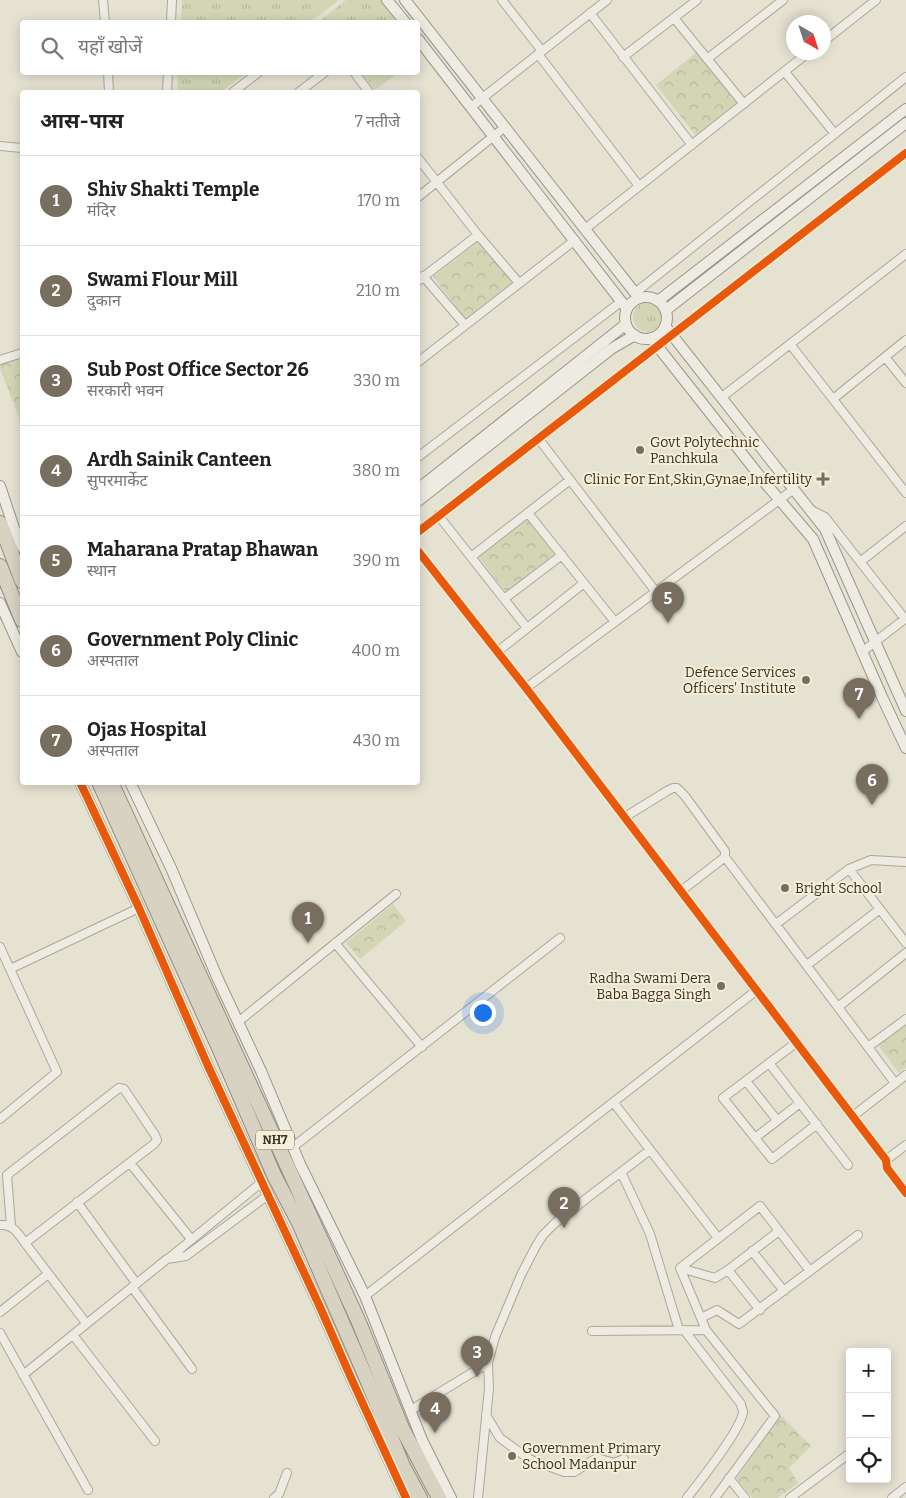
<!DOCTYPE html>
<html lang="hi">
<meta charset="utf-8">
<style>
:root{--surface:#fff;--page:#f6f6f6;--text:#222;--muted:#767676;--line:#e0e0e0;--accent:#776e5f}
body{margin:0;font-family:Bitter,"Noto Sans Devanagari",serif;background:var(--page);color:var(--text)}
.controls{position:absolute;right:15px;bottom:15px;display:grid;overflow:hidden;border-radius:5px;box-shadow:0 2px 12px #0003}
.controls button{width:45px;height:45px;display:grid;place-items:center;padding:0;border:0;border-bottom:1px solid var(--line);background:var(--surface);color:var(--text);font:25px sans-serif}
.compass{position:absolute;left:786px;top:15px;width:45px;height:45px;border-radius:50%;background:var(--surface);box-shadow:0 2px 12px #0003;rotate:141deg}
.you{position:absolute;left:482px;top:1012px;width:18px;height:18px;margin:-12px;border:4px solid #fff;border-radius:50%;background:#1a73e8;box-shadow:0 0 0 8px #1a73e833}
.badge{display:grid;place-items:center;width:32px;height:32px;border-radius:50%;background:var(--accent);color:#fff;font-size:16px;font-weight:700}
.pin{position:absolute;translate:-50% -41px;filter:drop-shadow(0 1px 2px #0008)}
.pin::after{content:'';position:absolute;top:26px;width:18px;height:15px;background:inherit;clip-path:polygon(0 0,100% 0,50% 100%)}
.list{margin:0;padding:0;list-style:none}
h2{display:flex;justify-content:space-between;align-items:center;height:65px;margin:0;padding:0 20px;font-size:21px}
h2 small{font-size:16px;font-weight:400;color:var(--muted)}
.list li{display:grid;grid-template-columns:32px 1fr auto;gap:15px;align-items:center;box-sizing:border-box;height:90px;padding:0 20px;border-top:1px solid var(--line)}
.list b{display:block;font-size:19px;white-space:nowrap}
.list p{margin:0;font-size:16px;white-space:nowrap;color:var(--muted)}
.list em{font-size:16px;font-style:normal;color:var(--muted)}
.icon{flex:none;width:28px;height:28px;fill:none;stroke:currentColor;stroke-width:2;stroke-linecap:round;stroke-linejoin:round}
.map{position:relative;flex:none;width:906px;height:1498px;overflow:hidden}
.search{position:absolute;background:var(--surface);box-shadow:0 2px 12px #0003;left:20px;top:20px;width:400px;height:55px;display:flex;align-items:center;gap:12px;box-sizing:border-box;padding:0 18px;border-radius:5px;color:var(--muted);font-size:19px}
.panel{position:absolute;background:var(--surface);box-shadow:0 2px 12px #0003;left:20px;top:90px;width:400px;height:695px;border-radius:5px}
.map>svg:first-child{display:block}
.grass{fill:url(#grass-tufts)}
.forest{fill:url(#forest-crowns)}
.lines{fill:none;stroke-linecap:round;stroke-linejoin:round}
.street-casing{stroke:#aca79a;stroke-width:10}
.secondary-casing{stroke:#9b968a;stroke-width:12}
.highway-casing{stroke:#918c81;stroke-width:16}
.street{stroke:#eeebe3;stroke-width:8}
.secondary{stroke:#eeebe3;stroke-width:10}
.highway{stroke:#d8d2c3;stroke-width:14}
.cycleway-casing{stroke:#f5efd9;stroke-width:11}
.cycleway{stroke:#e8590c;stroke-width:8}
.poi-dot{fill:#776e5f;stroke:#f5efd9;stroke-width:2}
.labels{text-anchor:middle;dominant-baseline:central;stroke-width:4;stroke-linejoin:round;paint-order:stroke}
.shield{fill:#f5efd9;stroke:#736958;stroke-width:1}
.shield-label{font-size:12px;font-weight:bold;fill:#3b3021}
.poi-label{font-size:14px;fill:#3b3021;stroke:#f5efd9;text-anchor:start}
</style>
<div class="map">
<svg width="906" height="1498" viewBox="0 0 906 1498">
<defs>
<pattern id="grass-tufts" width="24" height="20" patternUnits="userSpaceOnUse" patternTransform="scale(1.25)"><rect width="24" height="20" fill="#d3d6b5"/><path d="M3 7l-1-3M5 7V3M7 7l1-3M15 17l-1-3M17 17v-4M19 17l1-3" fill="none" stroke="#b6b89b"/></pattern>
<pattern id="forest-crowns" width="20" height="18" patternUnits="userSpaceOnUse" patternTransform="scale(1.25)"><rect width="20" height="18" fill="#d3d6b5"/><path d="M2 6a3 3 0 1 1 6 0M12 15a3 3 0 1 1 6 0" fill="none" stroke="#b6b89b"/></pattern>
</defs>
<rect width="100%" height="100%" fill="#e6e2d2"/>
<path class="grass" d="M182,0H339L310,22H181Z
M346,0H383L401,22H323L321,20Z
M178,73V72L246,73L221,92H177Z
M362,73H398L375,90Z
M633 317a15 15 0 1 1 30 0a15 15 0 1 1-30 0Z"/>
<path class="forest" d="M697,52L738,105L697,137L656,85Z
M480,240L514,284L467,321L433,277Z
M22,358V426L0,368V365Z
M528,517L556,553L506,592L478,556Z
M393,904L406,921L360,959L346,943Z
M906,1022V1068L899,1073L877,1044Z
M781,1415L811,1446L789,1468L798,1483L778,1498H752L736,1479Z"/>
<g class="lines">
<g class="street-casing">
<path id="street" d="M103,0L105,22
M502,0L542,51
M590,13L692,145
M674,18L744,104
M171,22L172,0
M824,41L876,0
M538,54L639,186
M623,57L697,0
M707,59L783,0
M108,72L109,92
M354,72L369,92
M785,72L835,134
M167,92L168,72
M233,92L259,72
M299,92L325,72
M471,107L607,0
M0,146L22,148
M418,158L478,235L519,283
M418,197L505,127
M585,229L809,52
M423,276L465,325
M418,281L478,235
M635,293L906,77
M790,344L906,493
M885,357L906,383
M0,360L22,353
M418,362L575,240
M722,397L906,254
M833,399L906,340
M538,438L656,592
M418,457L622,301
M813,511L825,517L905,619
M528,513L615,622
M438,515L527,628
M418,532L906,153
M418,551L526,688L886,1160L887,1168L906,1193
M471,557L570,480
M860,562L906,526
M504,599L562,555
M497,652L584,583
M862,652L906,618
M526,688L794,489
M625,817L667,791L673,788H677L685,796L725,851V857L895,1083
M849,869L906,943
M681,891L725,857
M776,924L849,869L871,860L906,862
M335,943L422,1047
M0,947L10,969
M807,965L880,909
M838,1007L906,953
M238,1022L396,894
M797,1042L723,1098L772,1159L817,1124
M868,1047L906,1019
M769,1063L848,1165
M746,1081L777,1120
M614,1103L718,1238
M853,1116L906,1075
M0,1119L57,1072L10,969L139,908
M755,1138L800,1103
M293,1147L560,938
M886,1160L906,1145
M130,1163L191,1239
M621,1172L650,1234L679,1330
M77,1202L136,1283
M0,1225C13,1224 18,1233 25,1243
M11,1226L7,1175L119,1088L124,1089L155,1135L157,1140L154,1144L25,1243L86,1323
M752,1251L784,1291
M169,1258L262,1182
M680,1268L715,1278L728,1270L779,1231
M728,1270L760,1310
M132,1287L192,1369
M365,1296L757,990
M0,1312L48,1274
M701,1318L717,1310L739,1324L858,1235
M684,1330L741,1404C741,1407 743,1409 743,1412C741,1430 700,1481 687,1498
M592,1331L706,1330
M0,1333L88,1490
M73,1335L155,1441
M23,1375L167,1259L186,1256L268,1195
M411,1410L488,1363
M486,1415L500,1438L529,1459L564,1472H574L597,1458L614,1463L624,1459
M729,1478L745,1498
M274,1498L279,1494L287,1473
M478,1498L489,1388L488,1363L495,1337L521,1275L536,1246L543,1235L555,1223L591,1195L650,1150
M715,1498L775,1416L706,1330L680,1268L760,1206L810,1271
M790,1498L850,1453
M892,1498L906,1487"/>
</g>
<g class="secondary-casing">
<path id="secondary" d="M387,0L405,22
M405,0L639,298
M418,39L627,309
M625 318a21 21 0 1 1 42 0a21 21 0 1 1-42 0Z
M658,301L906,109
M666,310L906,123
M665,326L825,529L906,711
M651,338L766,484L813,539L882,697L906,748
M0,486L14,528L22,547
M418,489L626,324
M418,501L611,349L635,335
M0,603L22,652
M80,782L139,908L208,1066L320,1307L352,1380L406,1498
M130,782L171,868L217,977L261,1071L300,1164L365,1296L422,1440L451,1498"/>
</g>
<g class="highway-casing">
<path id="highway" d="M0,523L22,581
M0,566L22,620
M99,782L219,1048L274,1175L299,1223L368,1382L403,1466L420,1498
M111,782L358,1320L402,1428L439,1498"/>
</g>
<use href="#street" class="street"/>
<use href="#secondary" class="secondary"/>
<use href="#highway" class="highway"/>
<g class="cycleway-casing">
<path id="cycleway" d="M418,532L906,153
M418,551L526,688L886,1160L887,1168L906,1193
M80,782L139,908L208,1066L320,1307L352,1380L406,1498"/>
</g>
<use href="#cycleway" class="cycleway"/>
</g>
<g class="poi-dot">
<circle cx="640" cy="450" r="5"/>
<path d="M820.5 471.5h5v5h5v5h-5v5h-5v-5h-5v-5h5z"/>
<circle cx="806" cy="680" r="5"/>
<circle cx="785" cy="888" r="5"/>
<circle cx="721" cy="986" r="5"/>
<circle cx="512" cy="1456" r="5"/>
</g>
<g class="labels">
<rect class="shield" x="256" y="1130.5" width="38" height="19" rx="4"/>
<g class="shield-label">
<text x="275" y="1140">NH7</text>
</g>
<g class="poi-label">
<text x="650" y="442">Govt Polytechnic<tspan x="650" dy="16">Panchkula</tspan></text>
<text x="812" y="479" text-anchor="end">Clinic For Ent,Skin,Gynae,Infertility</text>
<text x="796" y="672" text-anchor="end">Defence Services<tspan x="796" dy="16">Officers' Institute</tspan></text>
<text x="795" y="888">Bright School</text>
<text x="711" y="978" text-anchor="end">Radha Swami Dera<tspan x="711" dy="16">Baba Bagga Singh</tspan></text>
<text x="522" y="1448">Government Primary<tspan x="522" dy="16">School Madanpur</tspan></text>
</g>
</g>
</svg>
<div class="controls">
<button>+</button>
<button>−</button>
<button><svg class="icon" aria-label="locate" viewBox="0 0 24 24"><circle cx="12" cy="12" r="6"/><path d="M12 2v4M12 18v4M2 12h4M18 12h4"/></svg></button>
</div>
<svg class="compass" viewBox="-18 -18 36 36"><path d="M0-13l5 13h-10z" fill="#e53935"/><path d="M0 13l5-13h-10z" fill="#767676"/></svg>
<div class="you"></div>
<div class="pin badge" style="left:308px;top:943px">1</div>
<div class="pin badge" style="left:564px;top:1228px">2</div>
<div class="pin badge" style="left:477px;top:1377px">3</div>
<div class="pin badge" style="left:435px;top:1433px">4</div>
<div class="pin badge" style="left:668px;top:623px">5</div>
<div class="pin badge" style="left:872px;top:805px">6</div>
<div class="pin badge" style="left:859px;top:719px">7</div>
<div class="search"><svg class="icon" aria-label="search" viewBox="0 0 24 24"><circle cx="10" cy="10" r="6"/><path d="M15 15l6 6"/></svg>यहाँ खोजें</div>
<section class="panel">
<h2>आस-पास<small>7 नतीजे</small></h2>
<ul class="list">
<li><span class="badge">1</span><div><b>Shiv Shakti Temple</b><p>मंदिर</p></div><em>170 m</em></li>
<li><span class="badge">2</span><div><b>Swami Flour Mill</b><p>दुकान</p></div><em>210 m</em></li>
<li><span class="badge">3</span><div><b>Sub Post Office Sector 26</b><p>सरकारी भवन</p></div><em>330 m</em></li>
<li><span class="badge">4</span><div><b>Ardh Sainik Canteen</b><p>सुपरमार्केट</p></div><em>380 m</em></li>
<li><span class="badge">5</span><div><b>Maharana Pratap Bhawan</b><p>स्थान</p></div><em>390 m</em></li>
<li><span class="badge">6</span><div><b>Government Poly Clinic</b><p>अस्पताल</p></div><em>400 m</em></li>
<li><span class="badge">7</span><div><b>Ojas Hospital</b><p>अस्पताल</p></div><em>430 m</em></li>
</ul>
</section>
</div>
